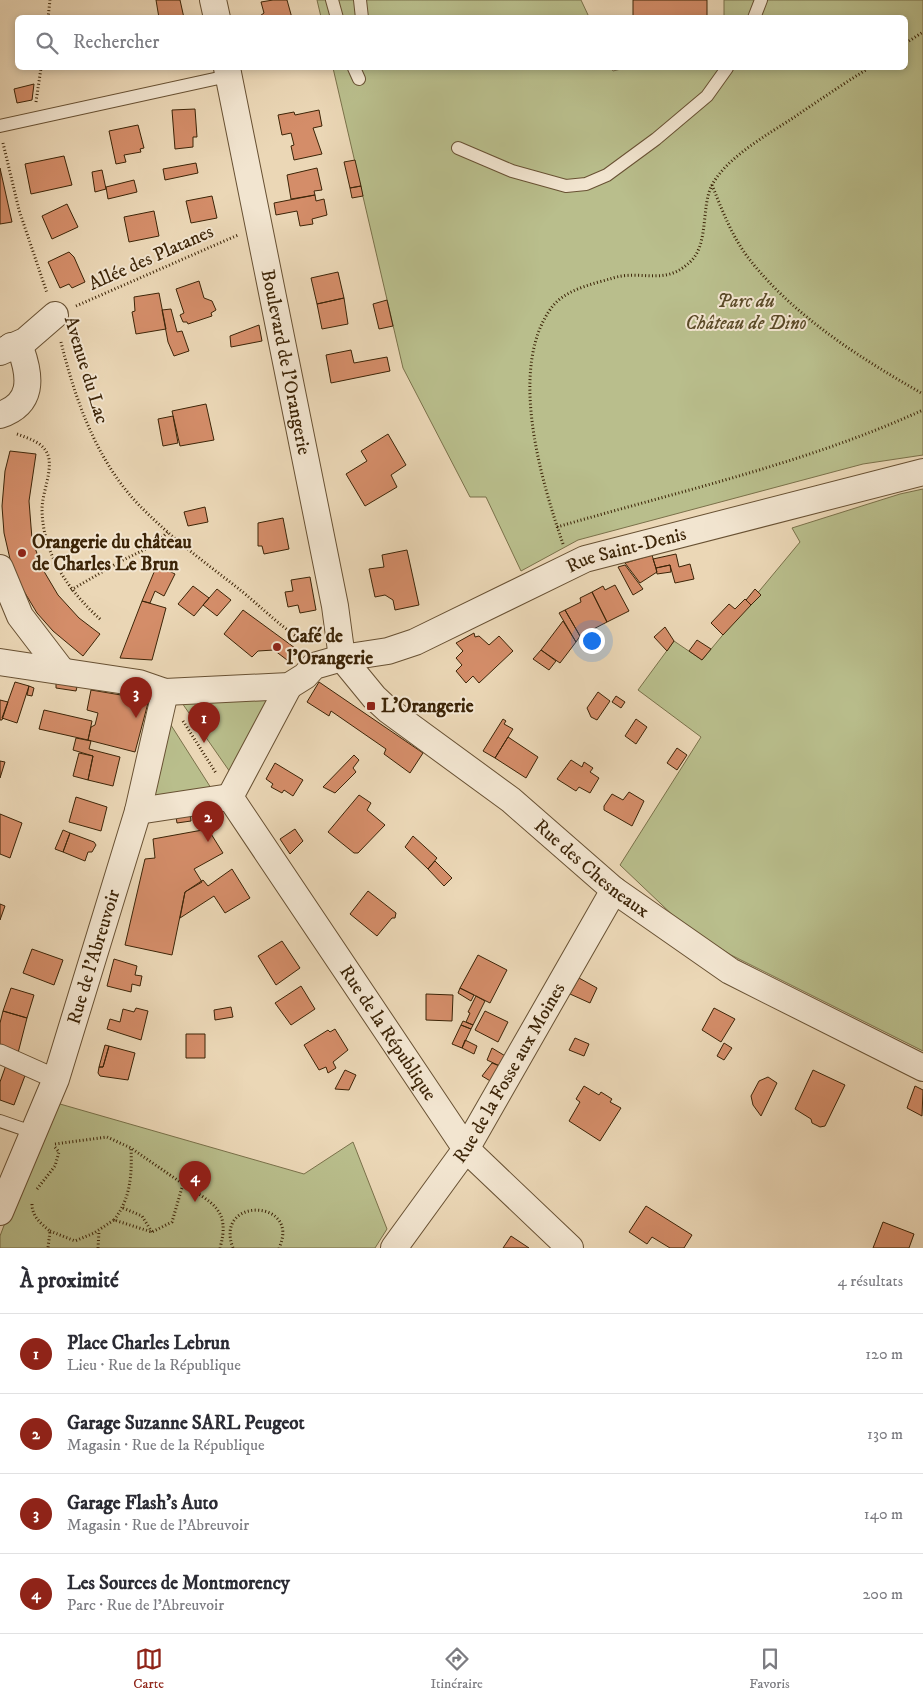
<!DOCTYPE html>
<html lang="fr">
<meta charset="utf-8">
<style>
:root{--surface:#fff;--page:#f2f2f3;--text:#2b2b33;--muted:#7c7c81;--line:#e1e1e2;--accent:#8f2418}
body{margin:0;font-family:"IM FELL DW Pica",serif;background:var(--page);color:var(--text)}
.you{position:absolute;left:591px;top:640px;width:18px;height:18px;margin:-12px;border:4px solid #fff;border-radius:50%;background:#1a73e8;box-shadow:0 0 0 8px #1a73e833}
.badge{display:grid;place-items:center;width:32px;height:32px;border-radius:50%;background:var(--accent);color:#fff;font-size:16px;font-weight:700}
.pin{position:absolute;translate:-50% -41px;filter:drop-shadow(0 1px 2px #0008)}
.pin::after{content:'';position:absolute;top:26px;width:18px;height:15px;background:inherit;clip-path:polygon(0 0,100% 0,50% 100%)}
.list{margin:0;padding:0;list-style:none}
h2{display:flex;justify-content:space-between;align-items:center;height:65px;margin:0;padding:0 20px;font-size:21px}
h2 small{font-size:16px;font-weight:400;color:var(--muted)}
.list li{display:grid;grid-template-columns:32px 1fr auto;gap:15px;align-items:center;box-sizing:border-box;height:80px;padding:0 20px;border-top:1px solid var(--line)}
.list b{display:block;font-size:19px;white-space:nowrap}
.list p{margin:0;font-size:16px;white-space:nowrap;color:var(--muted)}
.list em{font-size:16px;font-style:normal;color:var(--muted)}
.icon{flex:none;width:28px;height:28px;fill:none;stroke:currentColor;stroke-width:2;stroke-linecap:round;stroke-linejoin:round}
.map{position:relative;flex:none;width:923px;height:1248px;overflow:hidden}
.search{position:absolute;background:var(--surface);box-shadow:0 2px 8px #0003;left:15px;right:15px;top:15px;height:55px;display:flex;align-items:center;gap:12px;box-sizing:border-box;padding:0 18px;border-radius:8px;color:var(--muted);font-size:19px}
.sheet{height:385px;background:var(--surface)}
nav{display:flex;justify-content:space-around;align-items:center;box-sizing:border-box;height:70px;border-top:1px solid var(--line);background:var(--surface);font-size:14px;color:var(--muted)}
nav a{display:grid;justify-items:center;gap:2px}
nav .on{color:var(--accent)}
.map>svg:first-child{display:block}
.green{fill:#b9be8c;stroke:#7a714a}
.building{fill:#d48d69;stroke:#3c2407}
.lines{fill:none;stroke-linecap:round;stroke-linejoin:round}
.service-casing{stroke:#685133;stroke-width:14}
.pedestrian-casing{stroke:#685133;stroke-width:21}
.minor-casing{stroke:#685133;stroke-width:28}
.path{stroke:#3c2407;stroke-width:3;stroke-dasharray:1 2.5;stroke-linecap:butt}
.service{stroke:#f2e5d0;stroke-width:12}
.pedestrian{stroke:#f2e5d0;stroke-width:19}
.minor{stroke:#f2e5d0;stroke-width:26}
.poi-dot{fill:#8f2418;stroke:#f2e5d0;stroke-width:2}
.labels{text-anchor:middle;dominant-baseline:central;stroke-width:4;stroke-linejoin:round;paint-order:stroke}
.street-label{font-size:19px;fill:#3c2407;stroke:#f2e5d0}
.park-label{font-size:19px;font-style:italic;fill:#5b4a28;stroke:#f2e5d0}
.poi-label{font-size:19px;font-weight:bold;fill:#3c2407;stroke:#f2e5d0;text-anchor:start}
</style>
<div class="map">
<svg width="923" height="1248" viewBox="0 0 923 1248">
<rect width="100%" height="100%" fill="#ebd7b6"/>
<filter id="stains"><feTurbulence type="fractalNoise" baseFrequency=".004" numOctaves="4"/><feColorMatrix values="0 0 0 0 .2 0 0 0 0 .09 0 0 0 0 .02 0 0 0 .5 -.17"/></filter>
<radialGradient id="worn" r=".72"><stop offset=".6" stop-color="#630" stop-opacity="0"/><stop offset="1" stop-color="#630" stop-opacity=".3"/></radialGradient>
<path class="green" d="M317,0H581L589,17H321Z
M724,0H923V455L863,464L578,540L521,571L486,497H470L403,368L333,68H611L613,71L625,68H906V18L724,17Z
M923,489V1051L731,955L681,923L620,865L701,737L638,690L674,641L702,660L800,542L792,528L900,494Z
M269,699L230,772L182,703Z
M169,722L211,788L154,797Z
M60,1104L304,1174L353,1142L387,1229L375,1248H0V1236L33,1149Z"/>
<path class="building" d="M156,0H180L184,18H159Z
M273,0H287L292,18H257L264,13L261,2Z
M633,0H707V18H633Z
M34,84L32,100L17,103L14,89Z
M195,109L197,137H193V147L175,149L172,110Z
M319,110L322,126L313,128L322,154L294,160L291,146L294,145L291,133L282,135L278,115L294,112L295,115Z
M138,125L144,148L140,149L141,152L124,155L126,162L116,164L109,131Z
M64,156L72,185L31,194L25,164Z
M355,160L361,186L350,188L344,162Z
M196,163L198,173L165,180L163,169Z
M0,168L12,222L0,224Z
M317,168L322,190L314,191L315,195L291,199L287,175Z
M102,170L106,189L95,192L92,172Z
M134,180L137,192L108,199L106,187Z
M361,186L363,196L352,198L350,188Z
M315,195L316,201L324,199L327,215L312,219L313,224L300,226L297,211L276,215L274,203Z
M212,196L217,218L191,223L186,201Z
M67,204L78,227L52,239L42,216Z
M154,211L159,236L129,242L124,217Z
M69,252L74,257L85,282L72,288L69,284L60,288L48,262Z
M338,272L344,298L317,304L311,278Z
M199,281L204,298L212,301L216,310L211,313L212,316L188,324L187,322H183L180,315L184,313L176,289Z
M159,293L166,329L136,334L132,312L135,311L134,297Z
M344,298L348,324L322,329L317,304Z
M387,300L393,326L379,329L373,304Z
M171,309L177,332L182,331L189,351L174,356L168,342L162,310Z
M259,325L262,341L231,347L230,336Z
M351,350L354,363L387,357L390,371L331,383L326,355Z
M206,404L214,440L180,446L172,411Z
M173,416L178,443L163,446L158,419Z
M388,434L406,465L391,475L397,487L365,506L346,474L367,461L361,451Z
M10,451L36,454L29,501L32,539L42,568L58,595L79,618L100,634L83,656L53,631L37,613L22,588L10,559L4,533L2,506L5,471Z
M205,507L208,522L188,526L184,512Z
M283,518L289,549L264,554L262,546H258V523Z
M407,550L419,605L395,610L393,600L385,595L375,597L369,569L384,567L382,555Z
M676,554L679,567L690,564L694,579L675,583L670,565L656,568L653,559Z
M652,555L657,572L640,583L625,563Z
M157,565L175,574L164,596L155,591L150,603L142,601Z
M625,565L643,589L633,595L618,567Z
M670,565L671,572L657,574L656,568Z
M310,577L316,610L300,613L298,605L288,607L285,592L293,591L291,580Z
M615,585L629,611L607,622L592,592L603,586L605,590Z
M193,586L209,598L194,616L178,604Z
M217,589L231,600L217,616L203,605Z
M755,589L761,595L751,605L746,600Z
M592,592L607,622L580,636L565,610L581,602L580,598Z
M745,599L751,605L723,635L711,623L729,604L735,609Z
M142,601L166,608L152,660L120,658Z
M243,610L295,648L287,660L274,650L258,651L252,657L224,634Z
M565,610L580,636L576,642L559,613Z
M563,621L576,642L560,663L541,650Z
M665,627L674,641L667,651L654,637Z
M474,633L475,637L479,636L489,645L499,636L513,651L479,683L473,676L466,683L456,671L462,665L456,658L463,651L456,643Z
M697,640L711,649L702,660L689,651Z
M541,650L556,661L549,670L533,659Z
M15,682L29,686L17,723L2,718Z
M319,682L423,753L410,773L384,754L386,749L331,711L329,716L307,702Z
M56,683L77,687L76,691L56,688Z
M29,686L34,688L32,696L27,695Z
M91,690L145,699L148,703L135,752L88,740L91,727L95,725L98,713L87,710Z
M598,692L610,701L597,720L591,717L587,708Z
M616,696L625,702L621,708L612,702Z
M0,700L8,702L2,720H0Z
M44,710L92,721L88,740L39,729Z
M503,719L506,721L504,724L513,729L495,758L483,751Z
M636,719L647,727L636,744L625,736Z
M508,737L538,757L526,778L495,758Z
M76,738L91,741L89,749L120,757L113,786L88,780L93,756L73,750Z
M677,748L687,755L677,770L667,763Z
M79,753L93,756L88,780L73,776Z
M354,755L359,760L353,768L356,772L335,793L323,787Z
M571,760L582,767L584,762L593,768L590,772L599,778L590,793L579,787L576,791L557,779Z
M0,761L5,762L0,778Z
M275,763L303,780L293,796L284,790L282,793L271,787L273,784L266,779Z
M629,792L644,801L632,826L604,810V806L612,794L623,800Z
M359,795L371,803L367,810L385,825L358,853H354L328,832Z
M76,797L107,807L101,831L69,822Z
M190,809L191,821L177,823L175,811Z
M0,814L22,823L10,858L0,854Z
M208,829L223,853L194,869L202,882L185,892L172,955L125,945L145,859L155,858L153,839Z
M295,829L303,841L290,854L280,839Z
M63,830L70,833L63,852L55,849Z
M70,833L94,842L96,845L92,852H88L85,861L63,852Z
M413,836L437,858L428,869L405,847Z
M435,861L452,878L444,886L428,869Z
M232,869L250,898L225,913L214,896L180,918L185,892L203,880L208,886Z
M368,891L396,913L395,918H392L377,936L350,914Z
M0,904L5,906L0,920Z
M282,941L300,968L276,985L258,956Z
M32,949L63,960L54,985L23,973Z
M478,955L507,970L490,1003L460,988Z
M114,959L137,966L135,975L142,976L140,986L132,984L131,992L107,986Z
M579,978L597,988L590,1003L570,994Z
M301,986L315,1009L291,1025L275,1003Z
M11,988L34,995L27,1018L3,1011Z
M460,988L474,995L471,1001L458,993Z
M426,994L453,995L452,1021L426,1020Z
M476,996L485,1001L473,1025L466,1022L470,1013L468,1012Z
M231,1007L233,1017L215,1020L214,1010Z
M136,1008L148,1011L141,1040L107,1029L110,1019L120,1022L123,1009L134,1012Z
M714,1008L735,1019L721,1042L702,1030Z
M3,1011L27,1018L18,1053L0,1046V1023Z
M485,1011L508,1022L498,1042L475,1030Z
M463,1021L473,1025L471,1029L461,1025Z
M461,1025L471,1029L462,1048L452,1044Z
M335,1029L348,1050L333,1062L336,1068L328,1073L326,1067L319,1070L304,1045L328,1030L330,1032Z
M186,1034H205V1058H186Z
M575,1038L589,1044L584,1056L569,1050Z
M465,1040L477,1046L474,1054L462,1048Z
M724,1043L732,1048L724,1060L717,1056Z
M105,1045L109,1046L103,1067H99Z
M109,1046L135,1053L128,1080L100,1076L98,1073L99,1067H103Z
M492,1048L507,1057L502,1067L487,1060Z
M492,1063L502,1067L492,1082L482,1076Z
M6,1065L26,1073L14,1105L0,1100V1082Z
M345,1070L356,1075L349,1090L335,1089Z
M813,1070L845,1085L825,1126L820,1127L812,1123L811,1119L795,1109Z
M768,1077L777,1083L761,1116L753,1105L751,1096L759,1081Z
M584,1086L599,1095L601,1092L612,1099L610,1102L621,1108L600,1141L569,1121L580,1102L576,1099Z
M915,1086L923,1090L922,1116L907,1108Z
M646,1206L692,1235L684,1248H670L652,1237L647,1244L629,1232Z
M883,1222L914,1234L909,1248H873Z
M511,1236L529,1248H503Z"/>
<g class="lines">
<g class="service-casing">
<path id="service" d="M332,0L337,18
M360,0L362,18
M754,18L761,0
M354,68L359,79
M0,126L228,76
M458,148L512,171L566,186L586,184L607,175L656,139L707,96L727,68
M0,1121L32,1132"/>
</g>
<g class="pedestrian-casing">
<path id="pedestrian" d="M0,1054L56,1079"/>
</g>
<g class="minor-casing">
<g id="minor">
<path d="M213,0L217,18"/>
<path id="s1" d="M227,68L335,606L342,658"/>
<path d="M0,352L25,341L55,315"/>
<path d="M0,415C33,404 31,378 21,350L11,346"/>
<path d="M0,568L20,616L62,671"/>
<path id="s2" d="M342,658L374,697L388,710L511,800L614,890L730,971L923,1068"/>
<path id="s3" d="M0,662L139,683L165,692L289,686L305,676L314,666L342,658L388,651L415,642L585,559L923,472"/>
<path id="s4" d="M230,797L466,1149L570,1248"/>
<path d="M230,797L289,686"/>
<path d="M138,811L230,797"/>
<path id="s5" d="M0,1212L56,1079L138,811L165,692"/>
<path id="s6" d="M394,1248L466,1149L614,890"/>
</g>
</g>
<path class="path" d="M48,18L50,0
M906,43L923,32
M36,102L41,68
M3,143L19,210L47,293
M712,185C722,210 733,239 750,260C795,317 860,358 923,394
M76,306L238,235
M61,342C76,403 99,467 145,511C174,540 207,564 239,589C257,603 289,635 308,643
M17,434C30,439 46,443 49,459C51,475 43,491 42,508C42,554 69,591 101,620
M557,527C680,491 807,463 923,410
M563,544C541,480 507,367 552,307C566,289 593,284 613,278C642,269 665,287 691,261C709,243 701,206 712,185C727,157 767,135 793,118C818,101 843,84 869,68
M71,590L121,561L152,546L168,532
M183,721L216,773
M55,1144L107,1137L131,1148L183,1184
M37,1189L55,1166L59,1152L54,1146
M32,1204C32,1216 40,1223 50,1231L48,1248
M123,1208L142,1216L152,1232
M114,1220C131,1198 132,1174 131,1148
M50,1231L75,1241L94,1233L114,1220L152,1232L172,1222L183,1184C212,1203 231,1209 220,1248
M98,1248L99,1231
M233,1248C213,1196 302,1199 279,1248"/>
<use href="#service" class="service"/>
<use href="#pedestrian" class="pedestrian"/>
<use href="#minor" class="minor"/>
</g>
<g class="poi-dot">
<circle cx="22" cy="553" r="5"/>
<circle cx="277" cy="647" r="5"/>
<rect x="366" y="701" width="10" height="10" rx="2.5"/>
</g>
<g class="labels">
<g class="street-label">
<text transform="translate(151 258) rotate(-24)">Allée des Platanes</text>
<text stroke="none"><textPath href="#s1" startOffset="300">Boulevard de l'Orangerie</textPath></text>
<text transform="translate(86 370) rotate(73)">Avenue du Lac</text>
<text stroke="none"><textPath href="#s3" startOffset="660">Rue Saint-Denis</textPath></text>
<text stroke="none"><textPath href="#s2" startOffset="328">Rue des Chesneaux</textPath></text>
<text stroke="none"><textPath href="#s5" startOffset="272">Rue de l'Abreuvoir</textPath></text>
<text stroke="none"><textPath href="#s4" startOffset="284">Rue de la République</textPath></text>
<text stroke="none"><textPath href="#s6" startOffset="210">Rue de la Fosse aux Moines</textPath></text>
</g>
<g class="park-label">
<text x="746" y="301">Parc du<tspan x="746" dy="22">Château de Dino</tspan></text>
</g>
<g class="poi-label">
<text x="32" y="542">Orangerie du château<tspan x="32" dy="22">de Charles Le Brun</tspan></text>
<text x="287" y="636">Café de<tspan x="287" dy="22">l'Orangerie</tspan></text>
<text x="381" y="706">L'Orangerie</text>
</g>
</g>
<rect width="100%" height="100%" filter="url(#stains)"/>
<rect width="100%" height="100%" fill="url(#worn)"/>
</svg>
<div class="you"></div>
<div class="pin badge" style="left:204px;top:743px">1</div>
<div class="pin badge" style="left:208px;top:842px">2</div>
<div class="pin badge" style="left:136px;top:718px">3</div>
<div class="pin badge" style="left:195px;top:1202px">4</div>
<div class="search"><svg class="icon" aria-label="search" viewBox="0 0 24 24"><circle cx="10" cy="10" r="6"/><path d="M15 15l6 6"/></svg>Rechercher</div>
</div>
<section class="sheet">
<h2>À proximité<small>4 résultats</small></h2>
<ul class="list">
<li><span class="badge">1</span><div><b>Place Charles Lebrun</b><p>Lieu · Rue de la République</p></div><em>120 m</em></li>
<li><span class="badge">2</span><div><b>Garage Suzanne SARL Peugeot</b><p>Magasin · Rue de la République</p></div><em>130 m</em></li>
<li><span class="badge">3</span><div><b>Garage Flash's Auto</b><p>Magasin · Rue de l'Abreuvoir</p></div><em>140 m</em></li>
<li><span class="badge">4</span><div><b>Les Sources de Montmorency</b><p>Parc · Rue de l'Abreuvoir</p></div><em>200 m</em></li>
</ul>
</section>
<nav>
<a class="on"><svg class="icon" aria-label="map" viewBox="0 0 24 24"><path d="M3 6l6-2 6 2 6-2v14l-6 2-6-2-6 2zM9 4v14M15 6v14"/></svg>Carte</a>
<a><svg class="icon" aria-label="directions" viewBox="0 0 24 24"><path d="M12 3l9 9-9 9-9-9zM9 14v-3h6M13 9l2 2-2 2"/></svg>Itinéraire</a>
<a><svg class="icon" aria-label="saved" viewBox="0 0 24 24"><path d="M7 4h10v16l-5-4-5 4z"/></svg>Favoris</a>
</nav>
